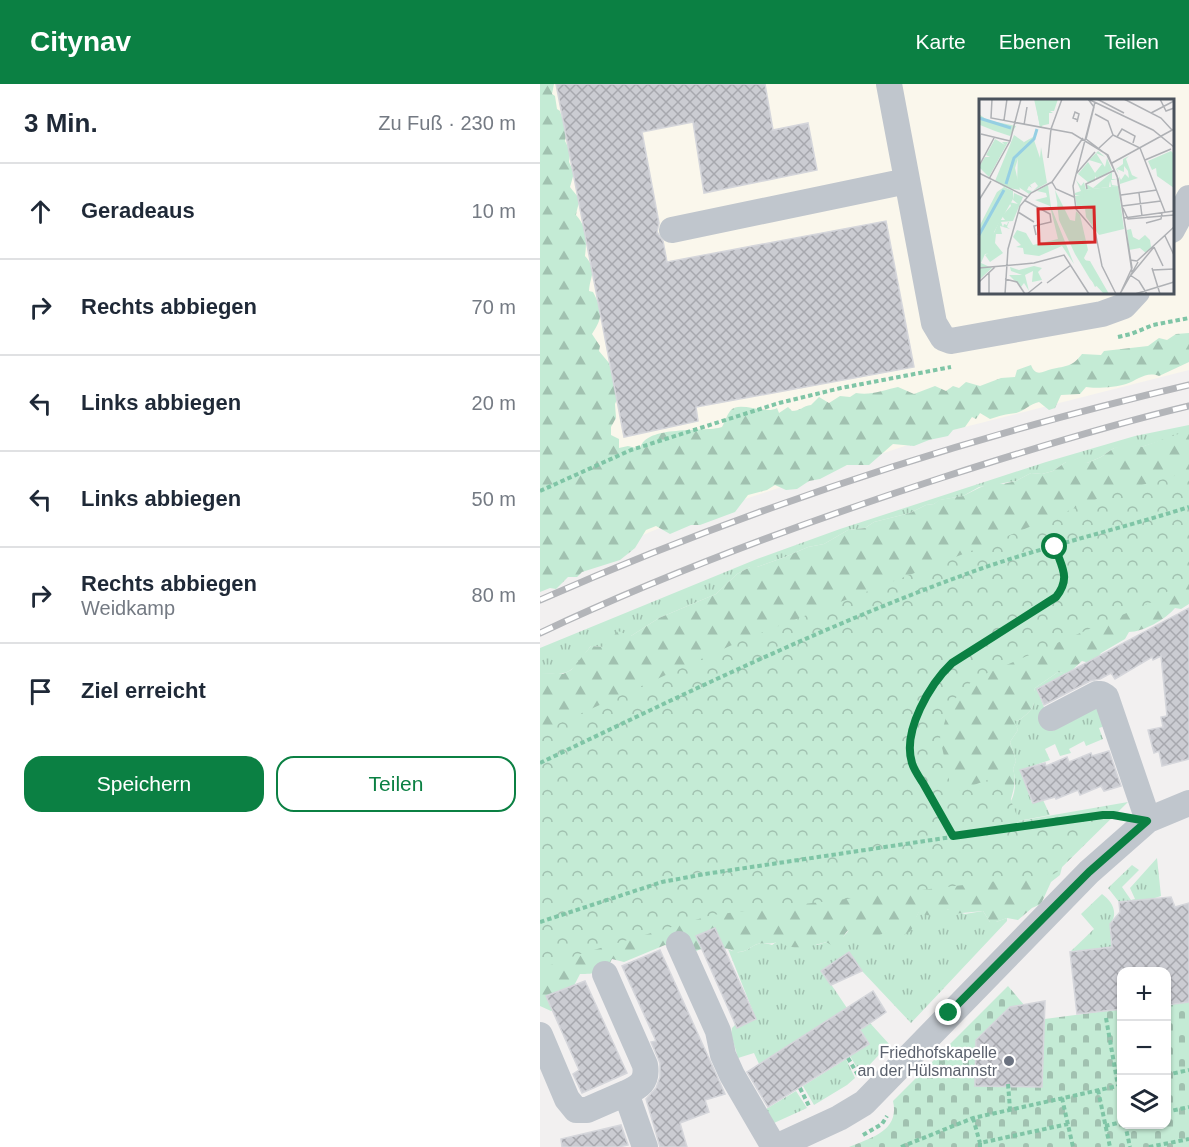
<!DOCTYPE html>
<html lang="de">
<meta charset="utf-8">
<style>
:root{--surface:#fff;--page:#f2f2f3;--text:#1f2937;--muted:#747a83;--line:#e0e1e3;--accent:#0b8043}
body{margin:0;font-family:Helvetica,sans-serif;background:var(--page);color:var(--text)}
.controls{position:absolute;right:18px;bottom:18px;display:grid;overflow:hidden;border-radius:12px;box-shadow:0 2px 4px #0004}
.controls button{width:54px;height:54px;display:grid;place-items:center;padding:0;border:0;border-bottom:2px solid var(--line);background:var(--surface);color:var(--text);font:30px sans-serif}
.stop{position:absolute;width:18px;height:18px;margin:-14px;border:4px solid #0b8043;border-radius:50%;background:#fff}
.stop.end{background:#0b8043;border-color:#fff;box-shadow:0 2px 6px #0008}
.list{margin:0;padding:0;list-style:none}
h2{display:flex;justify-content:space-between;align-items:center;height:78px;margin:0;padding:0 24px;font-size:26px}
h2 small{font-size:20px;font-weight:400;color:var(--muted)}
.list li{display:grid;grid-template-columns:39px 1fr auto;gap:18px;align-items:center;box-sizing:border-box;height:96px;padding:0 24px;border-top:2px solid var(--line)}
.list b{display:block;font-size:22px;white-space:nowrap}
.list p{margin:0;font-size:20px;white-space:nowrap;color:var(--muted)}
.list em{font-size:20px;font-style:normal;color:var(--muted)}
.actions{display:flex;gap:12px;padding:18px 24px}
.actions a{flex:1;padding:14px 0;border:2px solid var(--accent);border-radius:18px;text-align:center;font-size:21px;color:var(--accent)}
.actions .main{background:var(--accent);color:#fff}
.icon{flex:none;width:33px;height:33px;fill:none;stroke:currentColor;stroke-width:2;stroke-linecap:round;stroke-linejoin:round}
.map{position:relative;flex:none;width:649px;height:1063px;overflow:hidden}
header{display:flex;align-items:center;gap:36px;box-sizing:border-box;height:84px;padding:0 30px;background:var(--accent);color:#fff}
header strong{font-size:28px}
nav{display:flex;gap:33px;margin-inline-start:auto;font-size:21px}
main{display:flex}
aside{flex:1;background:var(--surface)}
.map>svg:first-child{display:block}
.commercial{fill:#faf7ec;fill-rule:evenodd}
.grass{fill:url(#grass-tufts)}
.forest{fill:url(#forest-firs)}
.cemetery{fill:url(#cemetery-stones)}
.park{fill:url(#park-crowns)}
.building{fill:url(#building-cross-hatch);stroke:#d5d6db;stroke-width:1.5}
.lines{fill:none;stroke-linecap:round;stroke-linejoin:round}
.path{stroke:#7fc5a6;stroke-width:4;stroke-dasharray:4.5 3;stroke-linecap:butt}
.minor{stroke:#c0c6cd;stroke-width:26}
.rail-casing{stroke:#b3b5b9;stroke-width:7}
.rail{stroke:#fff;stroke-width:4.5;stroke-dasharray:14;stroke-linecap:butt}
.route{stroke:#0b8043;stroke-width:8}
.worship-dot{fill:#6b7280;stroke:#fff;stroke-width:2}
.labels{text-anchor:middle;dominant-baseline:central;stroke-width:4.5;stroke-linejoin:round;paint-order:stroke}
.worship-label{font-size:16px;fill:#5b616d;stroke:#fff;text-anchor:end}
.inset-river{fill:none;stroke:#95cfe3;stroke-width:3}
.inset-road{fill:none;stroke:#afb1b5;stroke-width:1.5}
.view{fill:#d62828;fill-opacity:0.15;stroke:#d62828;stroke-width:3}
.inset-edge{fill:none;stroke:#4a525c;stroke-width:3}
</style>
<header>
<strong>Citynav</strong>
<nav><a>Karte</a><a>Ebenen</a><a>Teilen</a></nav>
</header>
<main>
<aside>
<h2>3 Min.<small>Zu Fuß · 230 m</small></h2>
<ul class="list">
<li><svg class="icon" aria-label="ahead" viewBox="0 0 24 24"><path d="M12 20V5M6 11l6-6 6 6"/></svg><div><b>Geradeaus</b></div><em>10 m</em></li>
<li><svg class="icon" aria-label="right" viewBox="0 0 24 24"><path d="M7 20v-9h11M14 6l5 5-5 5"/></svg><div><b>Rechts abbiegen</b></div><em>70 m</em></li>
<li><svg class="icon" aria-label="left" viewBox="0 0 24 24"><path d="M17 20v-9H6M10 6l-5 5 5 5"/></svg><div><b>Links abbiegen</b></div><em>20 m</em></li>
<li><svg class="icon" aria-label="left" viewBox="0 0 24 24"><path d="M17 20v-9H6M10 6l-5 5 5 5"/></svg><div><b>Links abbiegen</b></div><em>50 m</em></li>
<li><svg class="icon" aria-label="right" viewBox="0 0 24 24"><path d="M7 20v-9h11M14 6l5 5-5 5"/></svg><div><b>Rechts abbiegen</b><p>Weidkamp</p></div><em>80 m</em></li>
<li><svg class="icon" aria-label="arrive" viewBox="0 0 24 24"><path d="M6 21V4h12l-3 4 3 4H6"/></svg><div><b>Ziel erreicht</b></div></li>
</ul>
<div class="actions"><a class="main">Speichern</a><a>Teilen</a></div>
</aside>
<div class="map">
<svg width="649" height="1063" viewBox="0 0 649 1063">
<defs>
<pattern id="grass-tufts" width="24" height="20" patternUnits="userSpaceOnUse" patternTransform="scale(1.5)"><rect width="24" height="20" fill="#c4ebd5"/><path d="M3 7l-1-3M5 7V3M7 7l1-3M15 17l-1-3M17 17v-4M19 17l1-3" fill="none" stroke="#a1c1b0"/></pattern>
<pattern id="forest-firs" width="22" height="20" patternUnits="userSpaceOnUse" patternTransform="scale(1.5)"><rect width="22" height="20" fill="#c4ebd5"/><path d="M5 1l3.5 6h-7zM16 11l3.5 6h-7z" fill="#a1c1b0"/></pattern>
<pattern id="cemetery-stones" width="16" height="16" patternUnits="userSpaceOnUse" patternTransform="scale(1.5)"><rect width="16" height="16" fill="#c4ebd5"/><path d="M2 7V4a2 2 0 0 1 4 0v3zM10 15v-3a2 2 0 0 1 4 0v3z" fill="#a1c1b0"/></pattern>
<pattern id="park-crowns" width="20" height="18" patternUnits="userSpaceOnUse" patternTransform="scale(1.5)"><rect width="20" height="18" fill="#c4ebd5"/><path d="M2 6a3 3 0 1 1 6 0M12 15a3 3 0 1 1 6 0" fill="none" stroke="#a1c1b0"/></pattern>
<pattern id="building-cross-hatch" width="8" height="8" patternUnits="userSpaceOnUse" patternTransform="scale(1.5)"><rect width="8" height="8" fill="#cbccd2"/><path d="M0 0l8 8M0 8l8-8" fill="none" stroke="#a7a8ae"/></pattern>
</defs>
<rect width="100%" height="100%" fill="#f2f0f0"/>
<path class="commercial" d="M0,0H649V286L413,346L127,441L86,458ZM440,16H632V208H440Z"/>
<path class="grass" d="M649,341V348L601,363L574,364L561,373L547,379L526,378L513,387L502,390L491,389L476,397L439,403L423,412L400,416L394,420L386,421L370,429L334,438L325,444L308,446L284,460L268,463L245,473L217,483H210L197,490L176,510L119,534L91,552L63,563L51,562C44,570 35,587 24,589C18,591 8,589 0,590V564L217,475L300,445L506,378L595,352Z
M518,588L528,590L497,605L513,647L561,621L568,641L559,644L563,655L546,662L544,657L529,665L531,669L520,672L515,660L505,665L510,676L481,686L492,719L503,716L510,731L478,737L471,717C476,708 476,695 473,685L476,677L470,658L478,646L473,635L477,637C483,634 493,626 494,619C494,613 493,609 495,604Z
M617,774L621,812L612,815L579,818L568,804L592,781L599,786L582,803L591,816L595,815L590,804Z
M562,810C572,817 579,829 570,840L575,863L530,868L554,845L541,830Z
M403,824L425,830L443,827L450,838H456L467,834V837L371,939L322,887L309,868L282,887L307,924L219,980L214,969L198,974L191,950L192,944L195,941L197,943L216,935L188,865C205,874 208,861 222,859C225,859 229,860 232,861L239,856L277,861L303,853L310,845L339,851L376,833L379,827Z
M330,939L349,960L321,990L310,972L329,960L320,945Z
M306,975L315,994L307,1001L274,1021L263,1002Z
M256,1007L267,1024L234,1039L226,1025Z"/>
<path class="forest" d="M0,0H14L12,10L15,12L17,25L20,27C23,37 28,47 25,57L30,67L29,78L34,89L30,103C45,123 40,108 36,131C47,143 47,157 45,172C58,187 50,191 49,207L53,208C63,227 63,233 52,250L60,262L59,267L69,279L78,313L75,320L76,334L71,343V351L79,355V364L88,362L100,365C105,340 164,349 182,343C185,338 187,330 191,326C200,317 226,331 237,324L239,329L248,323L252,327C260,327 263,322 271,321L279,313L289,319L300,312L310,313L316,309C330,312 344,306 358,303L374,310L395,302L406,307L413,302L419,304L426,298L440,302L461,294L475,293L477,286L491,281C496,294 503,287 512,285C526,282 532,283 542,270L561,271L564,267L608,262L619,254L627,256L636,250L649,249V278L619,292C606,287 598,296 586,300C577,303 555,305 546,303L540,310L521,311L515,324L509,326L499,318C490,320 484,327 476,329C466,330 459,332 450,335L440,329L436,335L432,333L425,343L413,346L408,352L389,356L374,362L353,360L329,381H307L280,395L269,397L257,405L246,406L235,401L227,406L208,411L195,428L160,441H151L130,450L116,442L106,446L95,464L80,476L42,488L37,493H28L16,505L10,504L0,508Z
M644,348H649V406L0,669V589L23,590L31,586L51,562L63,563L78,547L91,552L119,534L176,510L197,490L210,483H217L245,473L268,463L284,460L308,446L325,444L334,438L370,429L386,421L394,420L399,416L423,412L441,403L456,398L463,400L476,397L491,389L502,390L513,387L526,378L539,376L547,379L561,373L574,364L597,359L601,363Z
M649,438V520L641,525L635,524C626,535 603,548 589,548L585,555L561,569L553,580L542,577L528,590L518,588L495,604C493,609 495,613 494,619C493,626 483,634 477,637L474,636L478,646L470,658L476,677L473,685C477,698 473,707 470,719C469,725 472,732 472,738L522,783L520,791L511,798L501,820L492,824L478,836L467,834L456,838H450L443,827L411,830L408,825H403C395,833 389,833 379,828C372,839 377,847 361,852L352,846C344,848 337,854 329,854C312,853 310,833 300,861L293,862L286,858C273,862 249,868 239,857C230,862 224,857 215,861C209,864 206,868 198,868C189,868 197,868 189,865C178,862 159,863 151,870L125,861L84,878L72,875C65,889 54,890 40,890L24,921L11,927L0,922V739Z"/>
<path class="cemetery" d="M468,902L497,936L581,925L582,1040H626L627,921L649,918V1063H309C331,1054 360,1047 353,1017Z"/>
<path class="park" d="M649,388V493L612,518L434,595L410,620L400,654L412,709L461,691L479,737L588,718L515,790L172,831L37,871L0,885V648L203,556L436,465L569,410Z"/>
<path class="building" d="M16,0H225L233,46L268,39L277,86L164,109L153,38L102,48L119,139L117,148L123,157L127,178L346,137L374,283L156,323L158,337L84,353Z
M649,524V675L622,682L619,667L614,669L608,646L623,643L621,633L627,632L621,572L613,576L612,573L575,595L571,589L560,595L550,597L504,621L497,605Z
M569,667L581,702L564,707L561,702L540,711L538,706L516,715L515,713L493,719L480,686L505,679L506,682L527,673L529,678L551,669L552,672Z
M631,813L635,823L649,819V918L627,921V888H582V925L537,930L530,868L572,863L570,840L580,828L579,818Z
M175,844L216,935L197,944L156,852Z
M120,866L185,1010L165,1016L169,1028L140,1039L147,1063H120L106,1015L116,1004L120,993V979L111,958L116,957L82,882Z
M309,868L322,887L291,901L281,887Z
M45,897L87,989L42,1009L33,990L39,986L6,912Z
M333,907L346,928L320,946L329,960L228,1023L207,988Z
M505,917L502,1003L435,1002L436,956L470,923Z
M81,1041L88,1061L78,1063H22L21,1055Z"/>
<g class="lines">
<path class="path" d="M578,253L591,250L613,241L649,234
M0,407L91,366L239,319L301,304L411,283
M0,679C144,610 289,539 440,485C509,461 580,445 649,423
M413,752C403,734 393,717 383,699C379,693 374,686 372,678C362,647 390,601 412,578L516,514C531,494 523,484 515,463
M0,838L122,798L165,790L545,733L576,732
M566,934L578,1002
M308,974L318,991
M626,978L628,991
M626,991L649,986
M468,1000L470,1025
M260,1004L269,1022
M558,1006L570,1063
M522,1014L533,1063
M626,1028L649,1023
M433,1034L440,1059
M585,1040L590,1063
M565,1042L582,1038
M323,1051L342,1040L347,1032
M361,1063L433,1034L582,1001
M440,1063V1059L528,1040
M609,1063L649,1055"/>
<path class="minor" d="M349,0L394,239L403,254L411,257L562,230L584,222L597,208
M132,146L367,97
M632,146L649,114
M511,634L557,610H561L566,613L608,736
M139,860L178,947L183,971L192,991L234,1063
M65,890L105,981C108,998 99,1003 86,1009L105,1063
M0,951L27,1015L36,1026H47L86,1009
M236,1063L299,1034L324,1019L549,788L608,736L649,719"/>
<g class="rail-casing">
<path id="rail" d="M0,516C209,424 427,353 649,301
M0,549C130,488 267,437 404,393C485,367 566,342 649,322"/>
</g>
<use href="#rail" class="rail"/>
</g>
<g class="lines">
<path class="route" d="M409,929L549,788L607,737L573,731H563L413,752C403,734 393,717 383,699C379,693 374,686 372,679C362,647 390,600 412,579L516,513C531,494 522,484 515,463"/>
</g>
<circle class="worship-dot" cx="469" cy="977" r="6"/>
<g class="labels">
<g class="worship-label">
<text x="457" y="968">Friedhofskapelle<tspan x="457" dy="18">an der Hülsmannstr</tspan></text>
</g>
</g>
<g transform="translate(439 15)">
<rect width="195" height="195" fill="#f2f0f0"/>
<path d="M55,0H79L75,12H71L74,14H70V25L61,27ZM54,38L61,59L62,48L68,84L54,92L59,87L56,83L51,86L53,89L50,87L48,91L53,92L50,95L38,87L39,53L32,71L24,76L38,47ZM16,40L26,46L23,43H29L10,78L0,68L6,58H11L7,56ZM119,52L126,58L117,54L126,68L128,59L133,71L118,80L116,77V82L110,84L99,75L109,63L116,74L123,65L110,61ZM150,57L147,60L153,76L159,79L141,85L140,77L142,81L146,75L150,79L149,72L145,67V73L138,70L140,75L137,70L144,65V60ZM133,73V80L138,81H132L133,86L139,87L132,88L131,82L130,88L105,91L107,107L98,108L96,97L101,96H96V94L102,92L97,81L102,87L105,83L107,91V85L114,89ZM35,94L44,98L34,122L22,123L24,128L25,125L28,126L29,123H30L28,128L31,130L21,127L23,135H17L16,144L24,154L11,163L6,156L13,152L14,136L21,121H26L23,117L32,107L30,102L32,99L30,103L39,105L34,101ZM55,167L63,169L59,173L63,181L53,183L54,172L46,176L50,192L45,184L42,188L30,176H43L32,172L31,168L40,171Z" fill="#c4ebd5"/>
<path d="M0,15L8,21L37,27L31,37L16,32L1,26ZM35,36L45,43L34,56L41,53L36,69L41,91L25,88L34,92V100L15,133L14,154L6,155L2,164L13,169L0,181V128L18,93L25,88L16,82ZM69,86L72,108L95,165L83,147L60,157L45,155L44,149L37,148L42,146L34,138L38,131L47,134L54,146L79,140L71,107L56,101L68,98L67,94L58,92ZM78,104L104,161L111,162L130,195H125L111,180L96,155L80,121Z" fill="#c4ebd5"/>
<path d="M139,87L145,130L120,136L107,118L104,91Z" fill="#c4ebd5"/>
<path d="M76,91L91,121L96,122L97,112L101,116L109,151L105,159L122,184L116,188L80,114ZM152,130L154,138L160,141L166,136L171,141L172,148L167,154L161,149L150,151L148,131Z" fill="#c4ebd5"/>
<path d="M56,0H68L63,28L61,29Z" fill="#c4ebd5"/>
<path d="M192,52L195,55V89L178,77L177,69L173,71L169,62Z" fill="#c4ebd5"/>
<path class="inset-river" d="M0,19L32,29M27,85L35,59L55,40L58,30M0,136L25,91"/>
<path class="inset-road" d="M13,0L12,19L93,34L129,56L139,80L153,173M109,0L174,31L195,48M109,0L115,8L107,40L128,56L138,77L153,169L141,195M118,0L145,14M145,0L182,19L193,31M181,0L187,12L195,9M116,3L94,87L97,110L116,132L123,167L137,195M172,14L195,2M116,15L129,22L134,36M25,21L28,0M98,23L100,15L96,13L94,19L99,21M45,26L48,8M2,35L31,42M134,36L161,49L186,113M138,38L143,30L156,37L154,44M120,49L134,36M69,59L72,30L83,0M166,61L192,50M133,64L195,30M0,67L15,39M0,74L48,98M97,75L116,53M10,80L31,42L42,0M73,83L104,39M73,83L77,90L95,98M108,90L107,85L136,71M160,94L163,117M142,96L178,91M0,101L12,82M45,101L71,115L72,123L55,127L57,136M143,107L182,102M144,109L149,120L195,116M39,113L55,123M145,119L195,112M167,124L182,120L183,114M186,137L195,156M175,148L184,167M151,161L158,162L195,128M0,169L55,164L85,156L110,195M173,169L181,195M174,171L195,170M151,176L160,182L168,195M152,176L175,148M26,180L38,183L46,195M0,183L16,168M68,184L92,166M10,195V173M26,195L29,150L41,107L52,94L73,83M48,195L63,183M141,195L159,163M156,195L195,183"/>
<path class="view" d="M115,108L116,143L60,145L59,110Z"/>
<rect width="195" height="195" class="inset-edge"/>
</g>
</svg>
<div class="controls">
<button>+</button>
<button>−</button>
<button><svg class="icon" aria-label="layers" viewBox="0 0 24 24"><path d="M12 4l9 5-9 5-9-5zM3 14l9 5 9-5"/></svg></button>
</div>
<div class="stop" style="left:515px;top:463px"></div>
<div class="stop end" style="left:409px;top:929px"></div>
</div>
</main>
